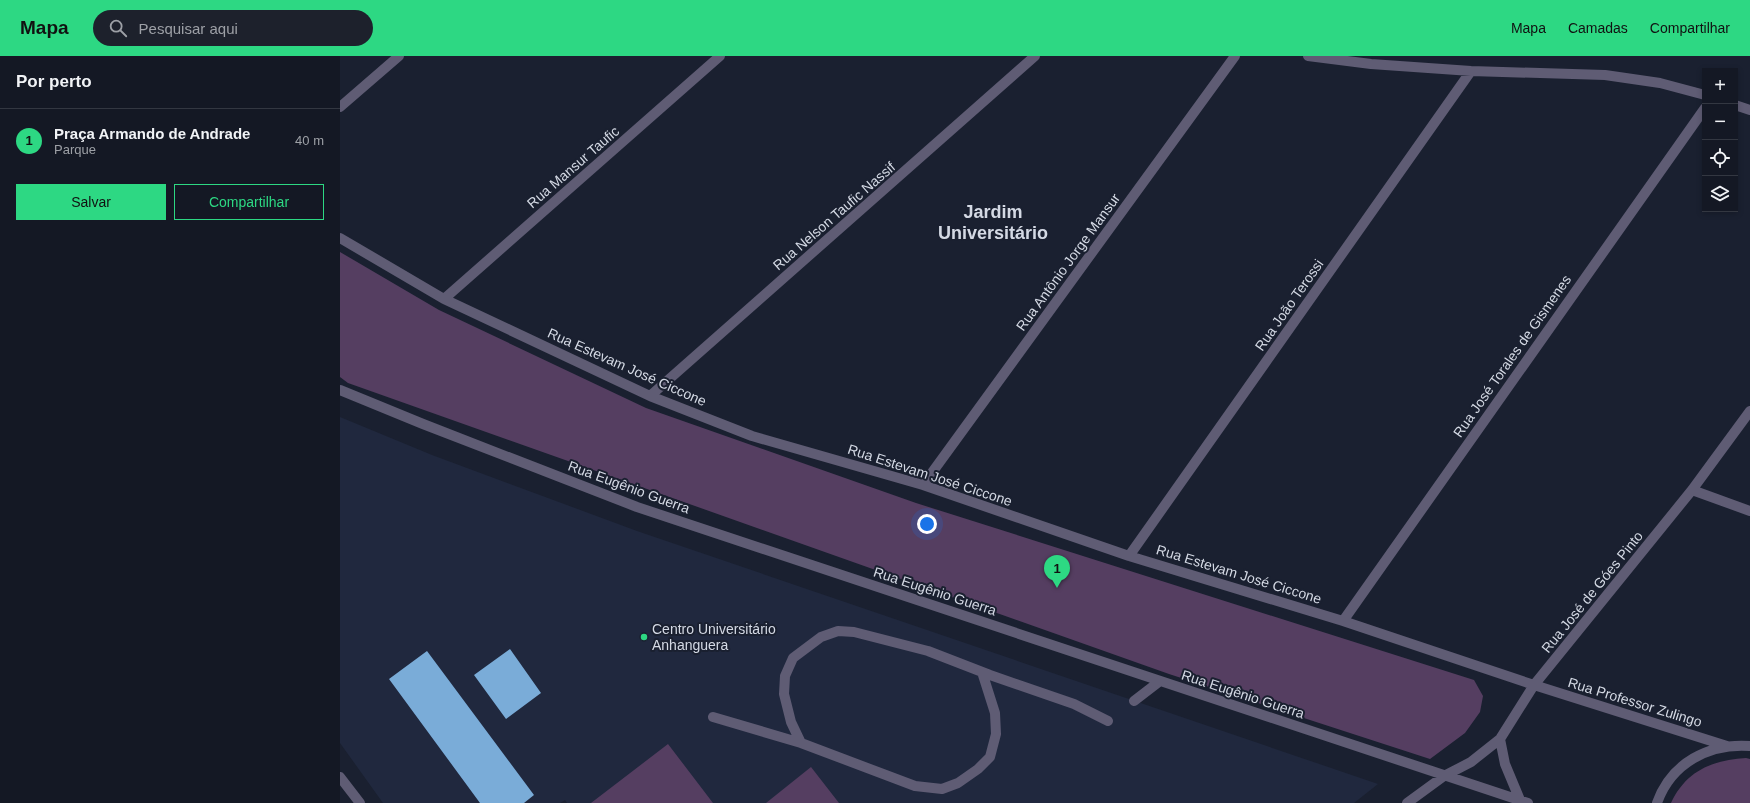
<!DOCTYPE html>
<html lang="pt">
<meta charset="utf-8">
<style>
:root{--surface:#141824;--page:#1d212c;--text:#f1f3f6;--muted:#9da0a6;--line:#333741;--accent:#2dd883}
body{margin:0;font-family:Helvetica,sans-serif;background:var(--page);color:var(--text)}
.controls{position:absolute;right:12px;top:12px;display:grid;overflow:hidden;border-radius:0px;box-shadow:0 2px 6px #0003}
.controls button{width:36px;height:36px;display:grid;place-items:center;padding:0;border:0;border-bottom:1px solid var(--line);background:var(--surface);color:var(--text);font:20px sans-serif}
.you{position:absolute;left:587px;top:468px;width:14px;height:14px;margin:-10px;border:3px solid #fff;border-radius:50%;background:#1a73e8;box-shadow:0 0 0 6px #1a73e833}
.badge{display:grid;place-items:center;width:26px;height:26px;border-radius:50%;background:var(--accent);color:#111;font-size:13px;font-weight:700}
.pin{position:absolute;translate:-50% -33px;filter:drop-shadow(0 1px 2px #0008)}
.pin::after{content:'';position:absolute;top:21px;width:14px;height:12px;background:inherit;clip-path:polygon(0 0,100% 0,50% 100%)}
.list{margin:0;padding:0;list-style:none}
h2{display:flex;justify-content:space-between;align-items:center;height:52px;margin:0;padding:0 16px;font-size:17px}
h2 small{font-size:13px;font-weight:400;color:var(--muted)}
.list li{display:grid;grid-template-columns:26px 1fr auto;gap:12px;align-items:center;box-sizing:border-box;height:64px;padding:0 16px;border-top:1px solid var(--line)}
.list b{display:block;font-size:15px;white-space:nowrap}
.list p{margin:0;font-size:13px;white-space:nowrap;color:var(--muted)}
.list em{font-size:13px;font-style:normal;color:var(--muted)}
.actions{display:flex;gap:8px;padding:12px 16px}
.actions a{flex:1;padding:9px 0;border:1px solid var(--accent);border-radius:0px;text-align:center;font-size:14px;color:var(--accent)}
.actions .main{background:var(--accent);color:#111}
.icon{flex:none;width:22px;height:22px;fill:none;stroke:currentColor;stroke-width:2;stroke-linecap:round;stroke-linejoin:round}
.map{position:relative;flex:none;width:1410px;height:747px;overflow:hidden}
header{display:flex;align-items:center;gap:24px;box-sizing:border-box;height:56px;padding:0 20px;background:var(--accent);color:#111}
header strong{font-size:19px}
nav{display:flex;gap:22px;margin-inline-start:auto;font-size:14px}
.search{width:280px;height:36px;background:var(--page);display:flex;align-items:center;gap:10px;box-sizing:border-box;padding:0 14px;border-radius:22px;color:var(--muted);font-size:15px}
main{display:flex}
aside{flex:1;background:var(--surface)}
.map>svg:first-child{display:block}
.built{fill:#20283e}
.green{fill:#553e61}
.building{fill:#7aacd8}
.lines{fill:none;stroke-linecap:round;stroke-linejoin:round}
.minor{stroke:#5f5c74;stroke-width:10}
.poi-dot{fill:#2dd883;stroke:#1a2030;stroke-width:1.5}
.labels{text-anchor:middle;dominant-baseline:central;stroke-width:4;stroke-linejoin:round;paint-order:stroke}
.street-label{font-size:14px;fill:#d4d9e4;stroke:#1a2030}
.poi-label{font-size:14px;fill:#d4d9e4;stroke:#1a2030;text-anchor:start}
.district-label{font-size:18px;font-weight:bold;fill:#d4d9e4;stroke:#1a2030}
</style>
<header>
<strong>Mapa</strong>
<div class="search"><svg class="icon" aria-label="search" viewBox="0 0 24 24"><circle cx="10" cy="10" r="6"/><path d="M15 15l6 6"/></svg>Pesquisar aqui</div>
<nav><a>Mapa</a><a>Camadas</a><a>Compartilhar</a></nav>
</header>
<main>
<aside>
<h2>Por perto<small></small></h2>
<ul class="list">
<li><span class="badge">1</span><div><b>Praça Armando de Andrade</b><p>Parque</p></div><em>40 m</em></li>
</ul>
<div class="actions"><a class="main">Salvar</a><a>Compartilhar</a></div>
</aside>
<div class="map">
<svg width="1410" height="747" viewBox="0 0 1410 747">
<rect width="100%" height="100%" fill="#1a2030"/>
<path class="built" d="M0,361L92,399L297,475L1038,728L1014,747H227L225,744L220,747H43L0,687Z"/>
<path class="green" d="M0,196L99,254L306,352L576,447L1134,624L1143,640L1140,656L1125,677L1090,703L829,618L8,327L0,321Z
M328,688L373,747H251Z
M1406,702L1410,703V747H1331C1346,715 1372,704 1406,702Z
M471,711L499,747H426Z"/>
<path class="building" d="M170,593L201,637L166,663L134,619Z
M87,595L194,739L184,747H140L49,623Z"/>
<g class="lines">
<path class="minor" d="M968,0L1031,8L1131,15L1265,19L1320,27L1365,39
M1395,49L1410,54
M0,51L59,0
M0,182L104,243L310,340L412,380L583,429L789,500L1003,565L1194,629L1387,690
M104,243L380,0
M0,334L83,368L297,451L1188,747
M310,340L695,0
M583,429L895,0
M1352,434L1410,455
M789,500L1131,15
M1003,565L1365,52
M794,645L820,625
M373,661L461,687L575,730L602,733L618,727L638,713L650,701L656,678L655,657L642,616
M1160,683L1165,708L1180,744
M461,687L451,666L444,638L445,620L453,602L481,581L498,575L514,576L588,595L650,619L734,648L768,665
M0,721L20,747
M1067,747L1104,720L1131,706L1160,683L1194,629L1352,434L1410,355
M1317,747C1331,707 1369,687 1410,690"/>
</g>
<circle class="poi-dot" cx="304" cy="581" r="4"/>
<g class="labels">
<g class="street-label">
<text transform="translate(233 111) rotate(-41)">Rua Mansur Taufic</text>
<text transform="translate(494 160) rotate(-41)">Rua Nelson Taufic Nassif</text>
<text transform="translate(728 206) rotate(-54)">Rua Antônio Jorge Mansur</text>
<text transform="translate(949 249) rotate(-55)">Rua João Terossi</text>
<text transform="translate(1172 300) rotate(-55)">Rua José Torales de Gismenes</text>
<text transform="translate(287 311) rotate(24)">Rua Estevam José Ciccone</text>
<text transform="translate(590 419) rotate(18)">Rua Estevam José Ciccone</text>
<text transform="translate(289 431) rotate(20)">Rua Eugênio Guerra</text>
<text transform="translate(899 518) rotate(17)">Rua Estevam José Ciccone</text>
<text transform="translate(595 535) rotate(18)">Rua Eugênio Guerra</text>
<text transform="translate(1252 536) rotate(-51)">Rua José de Góes Pinto</text>
<text transform="translate(903 638) rotate(18)">Rua Eugênio Guerra</text>
<text transform="translate(1295 646) rotate(17)">Rua Professor Zulingo</text>
</g>
<g class="poi-label">
<text x="312" y="573">Centro Universitário<tspan x="312" dy="16">Anhanguera</tspan></text>
</g>
<g class="district-label">
<text x="653" y="156">Jardim<tspan x="653" dy="21">Universitário</tspan></text>
</g>
</g>
</svg>
<div class="controls">
<button>+</button>
<button>−</button>
<button><svg class="icon" aria-label="locate" viewBox="0 0 24 24"><circle cx="12" cy="12" r="6"/><path d="M12 2v4M12 18v4M2 12h4M18 12h4"/></svg></button>
<button><svg class="icon" aria-label="layers" viewBox="0 0 24 24"><path d="M12 4l9 5-9 5-9-5zM3 14l9 5 9-5"/></svg></button>
</div>
<div class="you"></div>
<div class="pin badge" style="left:717px;top:532px">1</div>
</div>
</main>
